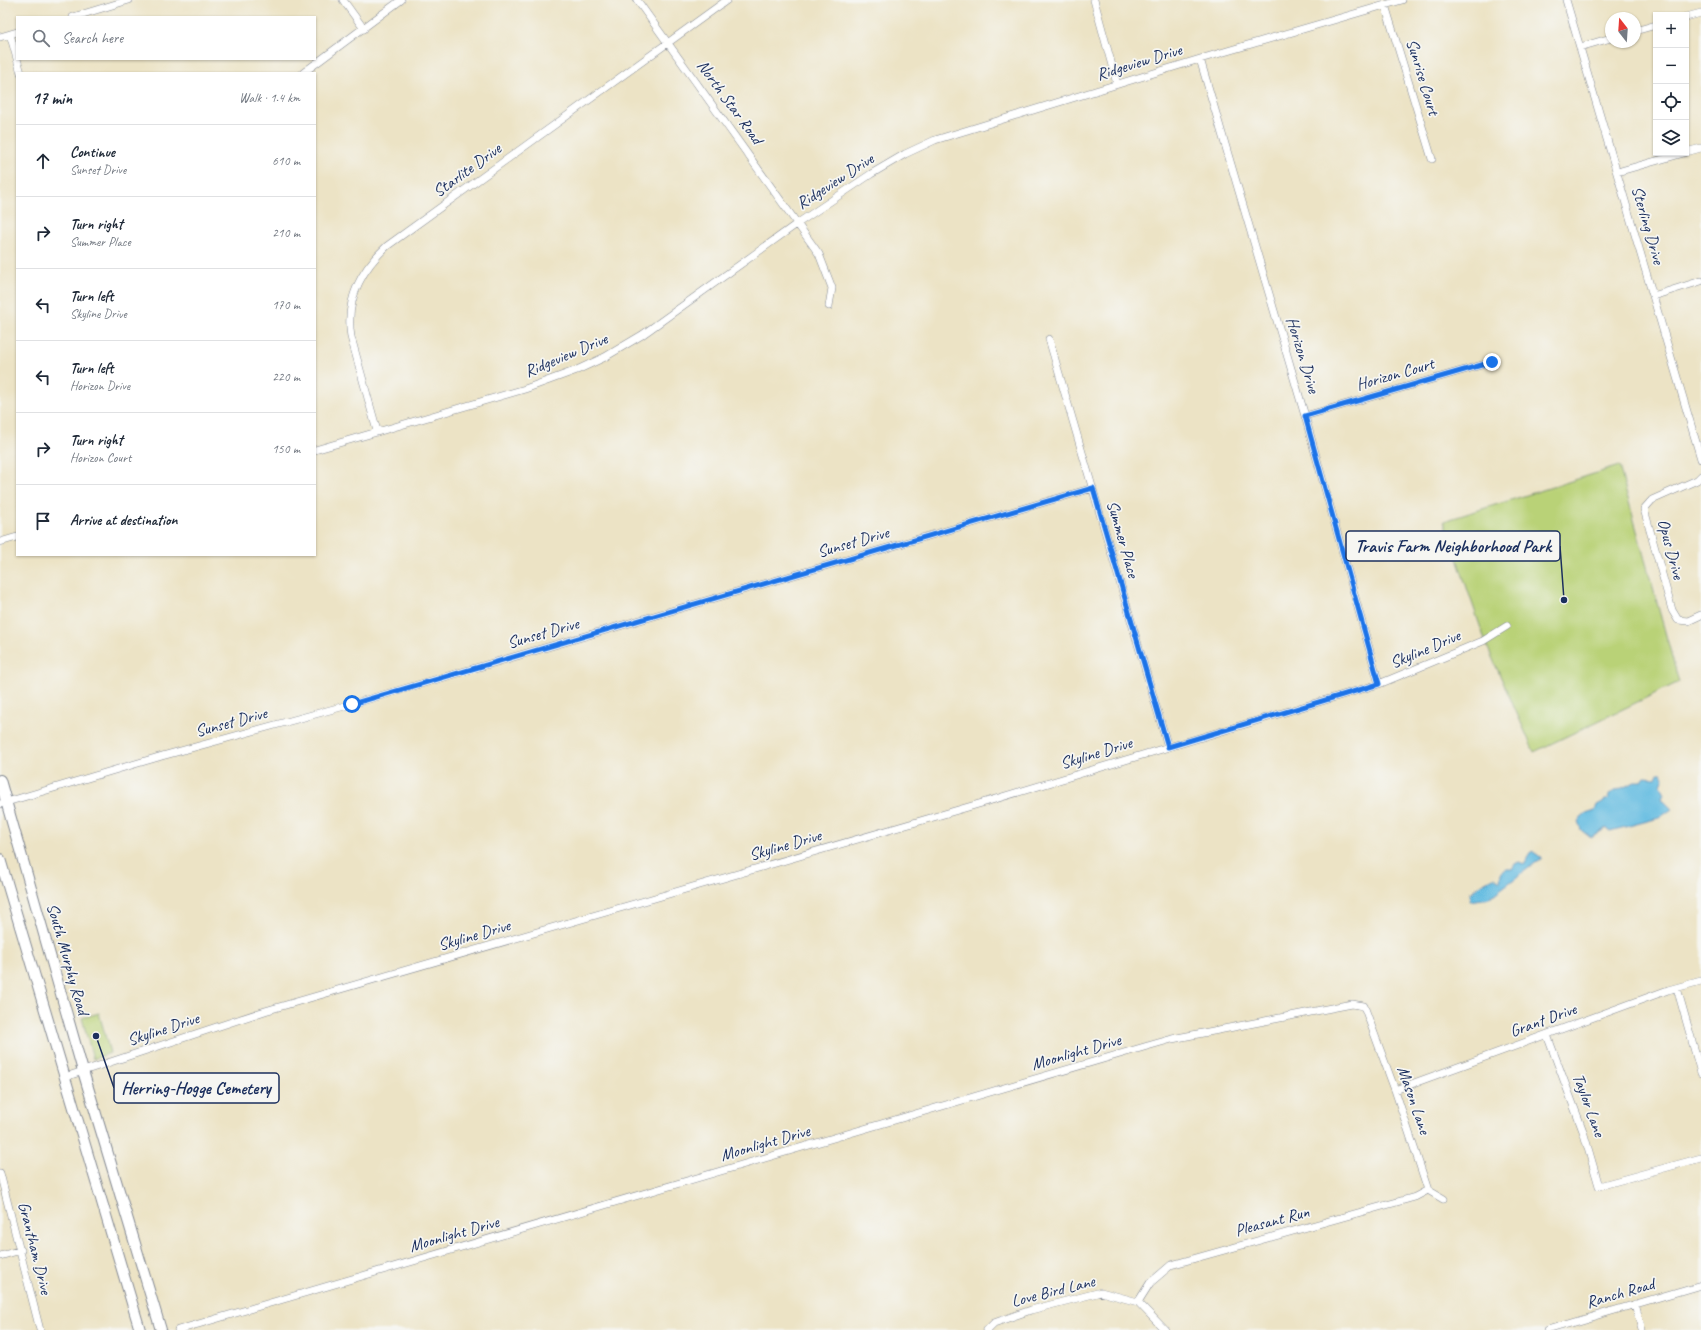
<!DOCTYPE html>
<meta charset="utf-8">
<style>
:root{--surface:#fff;--page:#f6f6f7;--text:#1f2937;--muted:#747a83;--line:#e0e1e3}
body{margin:0;font-family:Caveat,sans-serif;background:var(--page);color:var(--text)}
.controls{position:absolute;right:12px;top:12px;display:grid;overflow:hidden;border-radius:0px;box-shadow:0 1px 3px #0004}
.controls button{width:36px;height:36px;display:grid;place-items:center;padding:0;border:0;border-bottom:1px solid var(--line);background:var(--surface);color:var(--text);font:20px sans-serif}
.compass{position:absolute;left:1605px;top:12px;width:36px;height:36px;border-radius:50%;background:var(--surface);box-shadow:0 1px 3px #0004;rotate:343deg}
.stop{position:absolute;width:12px;height:12px;margin:-9px;border:3px solid #1a73e8;border-radius:50%;background:#fff}
.stop.end{background:#1a73e8;border-color:#fff;box-shadow:0 1px 4px #0008}
.list{margin:0;padding:0;list-style:none}
h2{display:flex;justify-content:space-between;align-items:center;height:52px;margin:0;padding:0 16px;font-size:17px}
h2 small{font-size:13px;font-weight:400;color:var(--muted)}
.list li{display:grid;grid-template-columns:26px 1fr auto;gap:12px;align-items:center;box-sizing:border-box;height:72px;padding:0 16px;border-top:1px solid var(--line)}
.list b{display:block;font-size:15px;white-space:nowrap}
.list p{margin:0;font-size:13px;white-space:nowrap;color:var(--muted)}
.list em{font-size:13px;font-style:normal;color:var(--muted)}
.icon{flex:none;width:22px;height:22px;fill:none;stroke:currentColor;stroke-width:2;stroke-linecap:round;stroke-linejoin:round}
.map{position:relative;flex:none;width:1701px;height:1330px;overflow:hidden}
.search{position:absolute;background:var(--surface);box-shadow:0 1px 3px #0004;left:16px;top:16px;width:300px;height:44px;display:flex;align-items:center;gap:10px;box-sizing:border-box;padding:0 14px;border-radius:0px;color:var(--muted);font-size:15px}
.panel{position:absolute;background:var(--surface);box-shadow:0 1px 3px #0004;left:16px;top:72px;width:300px;height:484px;border-radius:0px}
.map>svg:first-child{display:block}
.green{fill:#b9d277;stroke:#6a806a}
.water{fill:#64bce1;stroke:#4076a0}
.lines{fill:none;stroke-linecap:round;stroke-linejoin:round}
.minor-casing{stroke:#848992;stroke-width:8}
.secondary-casing{stroke:#848992;stroke-width:12}
.minor{stroke:#fff;stroke-width:7}
.secondary{stroke:#fff;stroke-width:10}
.route{stroke:#1a73e8;stroke-width:5}
.labels{text-anchor:middle;dominant-baseline:central;stroke-width:3.5;stroke-linejoin:round;paint-order:stroke}
.street-label{font-size:17px;fill:#1b2f5e;stroke:#f6f6f2}
.leader{fill:none;stroke:#1b2f5e;stroke-width:1.5}
.callout-dot{fill:#1b2f5e;stroke:#f6f6f2;stroke-width:1.5}
.callout{fill:#f6f6f2;stroke:#1b2f5e;stroke-width:1.5}
.callout-label{font-size:18px;text-anchor:middle;font-weight:bold;fill:#1b2f5e}
</style>
<div class="map">
<svg width="1701" height="1330" viewBox="0 0 1701 1330">
<rect width="100%" height="100%" fill="#f6f6f2"/>
<filter id="ink" filterUnits="userSpaceOnUse"><feTurbulence type="fractalNoise" baseFrequency=".025" numOctaves="2"/><feDisplacementMap in="SourceGraphic" scale="8" xChannelSelector="R" yChannelSelector="G"/><feConvolveMatrix kernelMatrix="1 2 1 2 8 2 1 2 1" color-interpolation-filters="sRGB"/></filter>
<filter id="wash" filterUnits="userSpaceOnUse"><feTurbulence type="fractalNoise" baseFrequency=".012" numOctaves="4" result="noise"/><feDisplacementMap in="SourceGraphic" scale="16" xChannelSelector="R" yChannelSelector="G"/><feGaussianBlur stdDeviation="0.9" result="paint"/><feColorMatrix in="noise" values="0 0 0 0 0 0 0 0 0 0 0 0 0 0 0 0 0 1.4 0 .05"/><feComposite in="paint" operator="in"/></filter>
<g filter="url(#wash)">
<rect width="100%" height="100%" fill="#ece3c5"/>
<path class="green" d="M1619,466L1679,682L1534,752L1487,646L1444,521Z
M99,1013L110,1053L93,1059L82,1018Z"/>
<path class="water" d="M1658,773H1662L1664,777L1661,784L1665,794L1662,796L1663,800L1672,809L1659,818L1610,831L1606,828L1591,838L1581,830L1578,821L1586,814L1595,811L1597,805L1610,798L1609,794L1637,781H1642L1645,777L1656,778Z
M1532,851L1542,858L1489,898L1470,901V894C1475,889 1488,879 1494,877L1500,881L1501,873L1506,869H1512L1515,864L1519,862L1524,864Z"/>
</g>
<g filter="url(#ink)">
<g class="lines">
<g class="minor-casing">
<path id="minor" d="M343,0L364,29
M637,0L819,254L832,288L829,306
M1094,0L1117,84
M1566,0L1701,459
M1385,5L1432,159
M73,17L129,0
M1686,17L1701,13
M1635,31L1656,25
M10,34L21,73
M0,37L17,32
M1580,47L1611,38
M1200,59L1305,416L1379,684
M303,73L401,0
M1686,152L1701,148
M1617,172L1684,153
M1653,296L1701,281
M1049,339L1168,747
M1305,416L1492,362
M377,431L351,337C345,300 360,271 387,246L727,0
M315,450L525,389L577,370L605,357L642,335L798,223L871,174L905,154L935,140L1200,59L1402,0
M1701,476L1697,480L1652,500L1644,509L1672,610L1678,620L1688,621L1701,615
M0,542L17,537
M0,804L162,756L352,704L1093,488
M1677,988L1701,1073
M1547,1035L1583,1131L1599,1186L1701,1158
M65,1077L265,1011L982,803L1379,684L1483,641L1507,626
M1395,1090L1668,990L1701,981
M0,1173L40,1330
M0,1256L21,1250
M1138,1302L1150,1283L1171,1265L1415,1197L1428,1190
M1635,1304L1642,1330
M178,1330L1144,1047L1172,1039L1352,1004L1364,1006L1395,1090L1428,1190L1443,1199
M987,1330L994,1323L1031,1310L1101,1292L1138,1302L1165,1330
M1547,1330L1701,1285"/>
</g>
<g class="secondary-casing">
<path id="secondary" d="M0,780L83,1071L161,1330
M0,859L140,1330"/>
</g>
<use href="#minor" class="minor"/>
<use href="#secondary" class="secondary"/>
</g>
</g>
<g class="lines" filter="url(#ink)">
<path class="route" d="M352,704L1093,488L1168,747L1379,684L1305,416L1492,362"/>
</g>
<g class="labels">
<g class="street-label">
<text transform="translate(1139 62) rotate(-17)">Ridgeview Drive</text>
<text transform="translate(1423 77) rotate(73)">Sunrise Court</text>
<text transform="translate(730 102) rotate(54)">North Star Road</text>
<text transform="translate(467 170) rotate(-36)">Starlite Drive</text>
<text transform="translate(835 181) rotate(-33)">Ridgeview Drive</text>
<text transform="translate(1648 225) rotate(74)">Sterling Drive</text>
<text transform="translate(566 355) rotate(-23)">Ridgeview Drive</text>
<text transform="translate(1303 355) rotate(73)">Horizon Drive</text>
<text transform="translate(1395 374) rotate(-16)">Horizon Court</text>
<text transform="translate(1123 539) rotate(74)">Summer Place</text>
<text transform="translate(853 542) rotate(-16)">Sunset Drive</text>
<text transform="translate(1671 549) rotate(75)">Opus Drive</text>
<text transform="translate(543 633) rotate(-16)">Sunset Drive</text>
<text transform="translate(1425 649) rotate(-23)">Skyline Drive</text>
<text transform="translate(231 722) rotate(-15)">Sunset Drive</text>
<text transform="translate(1096 753) rotate(-17)">Skyline Drive</text>
<text transform="translate(785 845) rotate(-16)">Skyline Drive</text>
<text transform="translate(474 935) rotate(-16)">Skyline Drive</text>
<text transform="translate(68 959) rotate(74)">South Murphy Road</text>
<text transform="translate(1543 1020) rotate(-20)">Grant Drive</text>
<text transform="translate(163 1029) rotate(-18)">Skyline Drive</text>
<text transform="translate(1076 1052) rotate(-16)">Moonlight Drive</text>
<text transform="translate(1414 1100) rotate(71)">Mason Lane</text>
<text transform="translate(1589 1105) rotate(70)">Taylor Lane</text>
<text transform="translate(765 1143) rotate(-16)">Moonlight Drive</text>
<text transform="translate(1272 1221) rotate(-15)">Pleasant Run</text>
<text transform="translate(454 1234) rotate(-16)">Moonlight Drive</text>
<text transform="translate(35 1248) rotate(76)">Grantham Drive</text>
<text transform="translate(1053 1291) rotate(-14)">Love Bird Lane</text>
<text transform="translate(1620 1293) rotate(-16)">Ranch Road</text>
</g>
</g>
<path class="leader" d="M1564 600L1560 546M96 1036L114 1088"/>
<g class="callout-dot">
<circle cx="1564" cy="600" r="4"/>
<circle cx="96" cy="1036" r="4"/>
</g>
<g class="callout">
<rect x="1346" y="531" width="214" height="30" rx="4"/>
<rect x="114" y="1073" width="165" height="30" rx="4"/>
</g>
<g class="callout-label">
<text x="1453" y="552">Travis Farm Neighborhood Park</text>
<text x="196" y="1094">Herring-Hogge Cemetery</text>
</g>
</svg>
<div class="controls">
<button>+</button>
<button>−</button>
<button><svg class="icon" aria-label="locate" viewBox="0 0 24 24"><circle cx="12" cy="12" r="6"/><path d="M12 2v4M12 18v4M2 12h4M18 12h4"/></svg></button>
<button><svg class="icon" aria-label="layers" viewBox="0 0 24 24"><path d="M12 4l9 5-9 5-9-5zM3 14l9 5 9-5"/></svg></button>
</div>
<svg class="compass" viewBox="-18 -18 36 36"><path d="M0-13l5 13h-10z" fill="#e53935"/><path d="M0 13l5-13h-10z" fill="#747a83"/></svg>
<div class="stop" style="left:352px;top:704px"></div>
<div class="stop end" style="left:1492px;top:362px"></div>
<div class="search"><svg class="icon" aria-label="search" viewBox="0 0 24 24"><circle cx="10" cy="10" r="6"/><path d="M15 15l6 6"/></svg>Search here</div>
<section class="panel">
<h2>17 min<small>Walk · 1.4 km</small></h2>
<ul class="list">
<li><svg class="icon" aria-label="ahead" viewBox="0 0 24 24"><path d="M12 20V5M6 11l6-6 6 6"/></svg><div><b>Continue</b><p>Sunset Drive</p></div><em>610 m</em></li>
<li><svg class="icon" aria-label="right" viewBox="0 0 24 24"><path d="M7 20v-9h11M14 6l5 5-5 5"/></svg><div><b>Turn right</b><p>Summer Place</p></div><em>210 m</em></li>
<li><svg class="icon" aria-label="left" viewBox="0 0 24 24"><path d="M17 20v-9H6M10 6l-5 5 5 5"/></svg><div><b>Turn left</b><p>Skyline Drive</p></div><em>170 m</em></li>
<li><svg class="icon" aria-label="left" viewBox="0 0 24 24"><path d="M17 20v-9H6M10 6l-5 5 5 5"/></svg><div><b>Turn left</b><p>Horizon Drive</p></div><em>220 m</em></li>
<li><svg class="icon" aria-label="right" viewBox="0 0 24 24"><path d="M7 20v-9h11M14 6l5 5-5 5"/></svg><div><b>Turn right</b><p>Horizon Court</p></div><em>150 m</em></li>
<li><svg class="icon" aria-label="arrive" viewBox="0 0 24 24"><path d="M6 21V4h12l-3 4 3 4H6"/></svg><div><b>Arrive at destination</b></div></li>
</ul>
</section>
</div>
